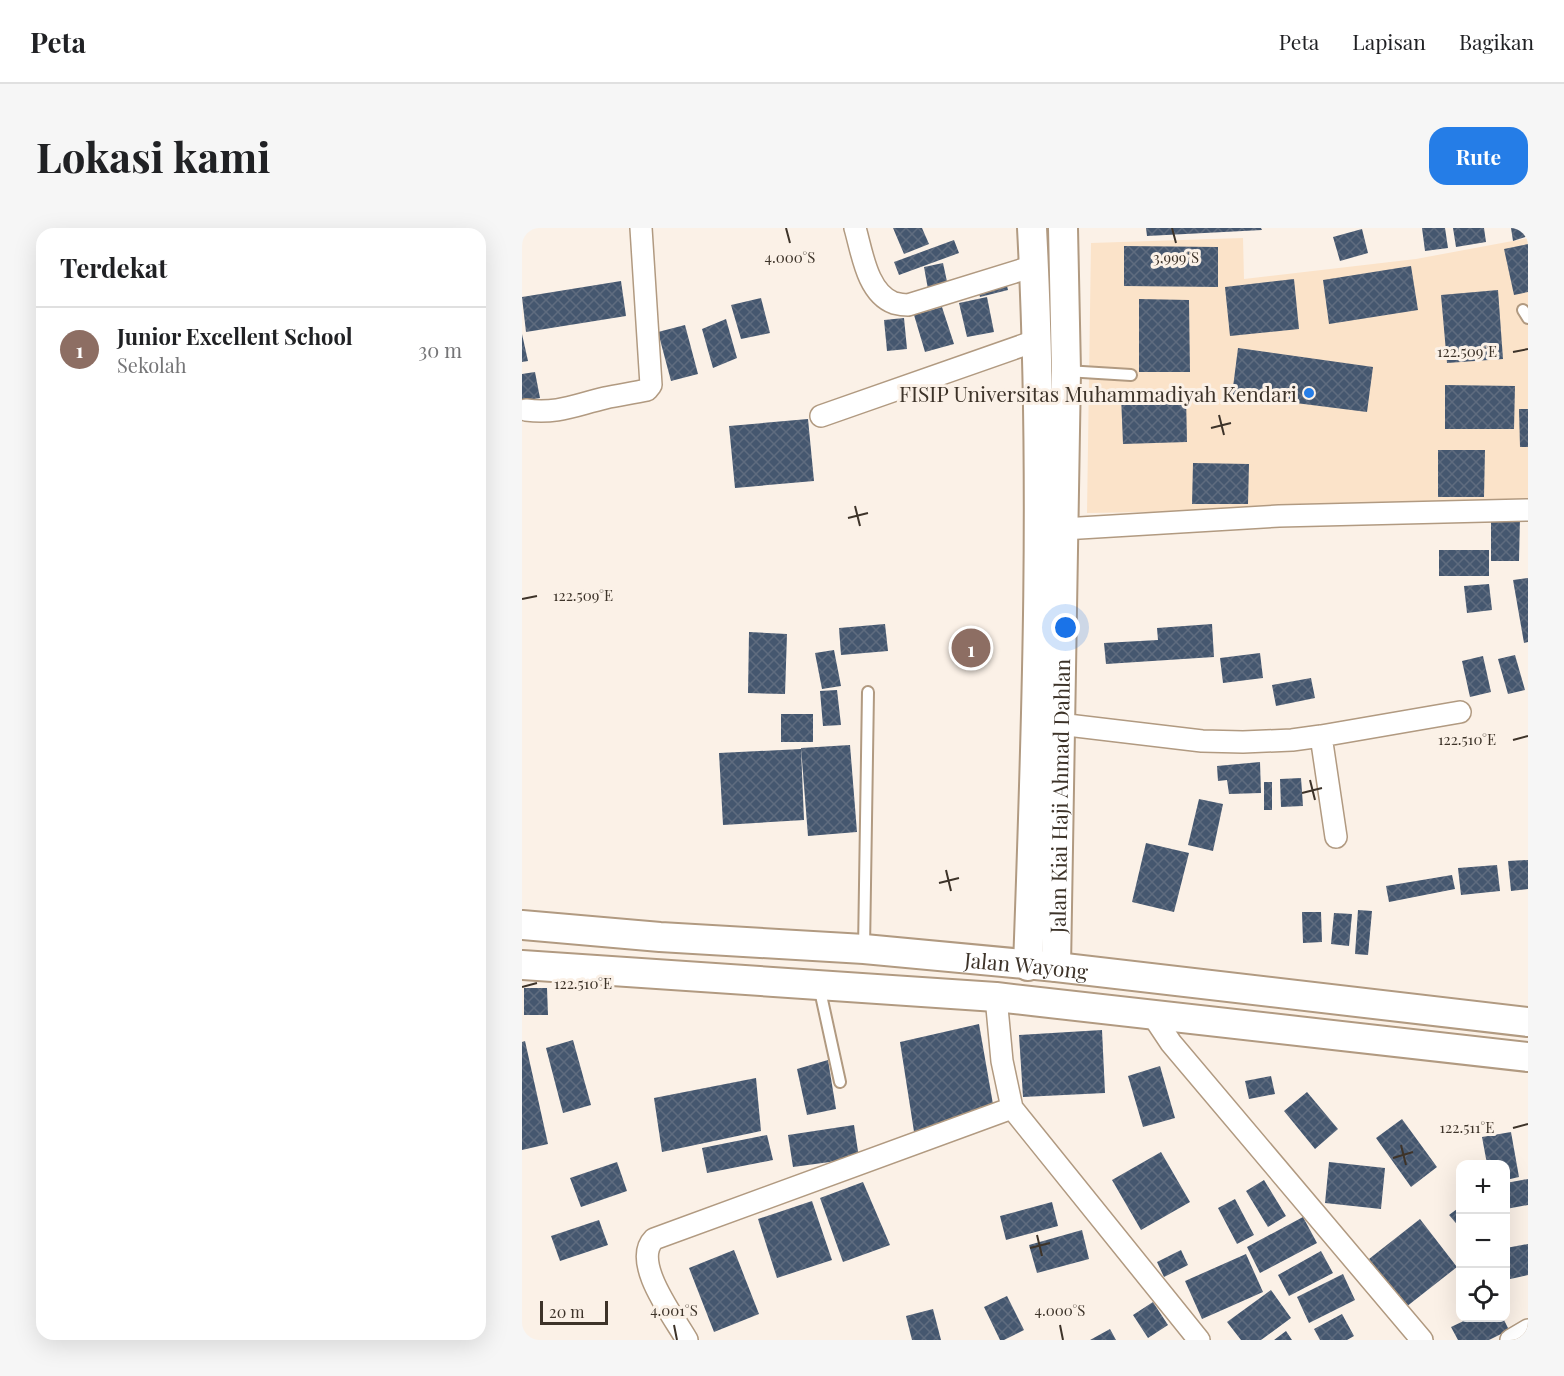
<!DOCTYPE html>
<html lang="id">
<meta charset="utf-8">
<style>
:root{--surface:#fff;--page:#f6f6f6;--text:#202124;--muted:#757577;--line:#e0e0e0;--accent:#257de7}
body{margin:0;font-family:"Playfair Display",serif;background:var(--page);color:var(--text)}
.controls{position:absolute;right:18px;bottom:18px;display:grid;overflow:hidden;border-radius:12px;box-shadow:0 6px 24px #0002}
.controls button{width:54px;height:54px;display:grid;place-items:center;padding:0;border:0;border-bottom:2px solid var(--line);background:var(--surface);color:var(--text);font:30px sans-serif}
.scale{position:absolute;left:18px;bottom:15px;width:68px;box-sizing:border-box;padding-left:6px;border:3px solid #3d3329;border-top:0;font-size:16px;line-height:21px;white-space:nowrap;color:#3d3329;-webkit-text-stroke:4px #fbf1e7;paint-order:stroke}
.you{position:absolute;left:544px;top:400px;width:21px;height:21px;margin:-15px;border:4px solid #fff;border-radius:50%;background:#1a73e8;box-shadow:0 0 0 9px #1a73e833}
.badge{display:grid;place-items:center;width:39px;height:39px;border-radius:50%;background:var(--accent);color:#fff;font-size:20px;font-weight:700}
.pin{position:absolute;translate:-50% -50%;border:3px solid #fff;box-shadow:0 2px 6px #0006}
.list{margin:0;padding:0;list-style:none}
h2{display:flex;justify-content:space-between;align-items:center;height:78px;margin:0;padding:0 24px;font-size:26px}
h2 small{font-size:20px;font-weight:400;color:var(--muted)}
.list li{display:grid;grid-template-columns:39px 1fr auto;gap:18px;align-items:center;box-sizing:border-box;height:84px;padding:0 24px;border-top:2px solid var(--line)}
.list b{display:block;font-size:22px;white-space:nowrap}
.list p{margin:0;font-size:20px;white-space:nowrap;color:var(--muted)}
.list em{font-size:20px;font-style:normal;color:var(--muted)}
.icon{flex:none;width:33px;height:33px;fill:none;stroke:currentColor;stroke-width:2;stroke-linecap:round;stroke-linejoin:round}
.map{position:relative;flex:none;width:1006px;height:1112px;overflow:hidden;border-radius:18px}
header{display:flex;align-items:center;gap:36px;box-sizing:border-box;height:84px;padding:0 30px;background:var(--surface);border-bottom:2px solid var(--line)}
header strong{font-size:28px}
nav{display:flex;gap:33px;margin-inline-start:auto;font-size:21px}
.intro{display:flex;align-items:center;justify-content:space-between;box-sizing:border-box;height:144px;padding:0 36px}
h1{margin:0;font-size:42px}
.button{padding:15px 27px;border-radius:18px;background:var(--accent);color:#fff;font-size:21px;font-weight:700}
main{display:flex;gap:36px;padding:0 36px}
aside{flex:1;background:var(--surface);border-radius:18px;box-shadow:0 6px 24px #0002}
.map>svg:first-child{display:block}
.built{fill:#fbe3c9}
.building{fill:url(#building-cross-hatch)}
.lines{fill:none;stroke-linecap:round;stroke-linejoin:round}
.service-casing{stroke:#b19a81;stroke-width:14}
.minor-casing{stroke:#b19a81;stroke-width:24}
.secondary-casing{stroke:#b19a81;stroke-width:32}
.service{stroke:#fff;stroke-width:10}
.minor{stroke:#fff;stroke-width:21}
.secondary{stroke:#fff;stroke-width:28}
.ticks{fill:none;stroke:#3d3329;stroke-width:2}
.poi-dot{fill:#257de7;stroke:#fbf1e7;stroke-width:2}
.labels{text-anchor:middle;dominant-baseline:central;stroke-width:6;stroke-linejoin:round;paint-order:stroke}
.poi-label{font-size:21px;fill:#3d3329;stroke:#fbf1e7;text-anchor:end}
.street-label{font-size:21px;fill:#3d3329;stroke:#fbf1e7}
.ticks-label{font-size:15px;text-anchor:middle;fill:#3d3329;stroke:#fbf1e7;stroke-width:6;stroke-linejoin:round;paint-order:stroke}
</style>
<header>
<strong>Peta</strong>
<nav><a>Peta</a><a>Lapisan</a><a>Bagikan</a></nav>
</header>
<div class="intro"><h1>Lokasi kami</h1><a class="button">Rute</a></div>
<main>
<aside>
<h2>Terdekat<small></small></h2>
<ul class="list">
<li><span class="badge" style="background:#8d6e63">1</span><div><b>Junior Excellent School</b><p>Sekolah</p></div><em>30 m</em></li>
</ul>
</aside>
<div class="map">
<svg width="1006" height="1112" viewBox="0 0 1006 1112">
<defs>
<pattern id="building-cross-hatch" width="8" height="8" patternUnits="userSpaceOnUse" patternTransform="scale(1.5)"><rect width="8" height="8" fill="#45576f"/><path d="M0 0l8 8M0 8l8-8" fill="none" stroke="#5f6c7f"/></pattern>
</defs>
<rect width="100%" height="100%" fill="#fbf1e7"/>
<path class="built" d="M721,10L722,51L894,31L1006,10V278L565,285L569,15Z"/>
<path class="building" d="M371,0H400L407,16L382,26Z
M624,0H739L740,2L625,8Z
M900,0H923L926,20L903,23Z
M931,0H962L964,14L934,19Z
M989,0H1006V8L991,13Z
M840,1L846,25L818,33L811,9Z
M432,12L437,25L377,47L372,34Z
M1006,16V64L992,67L982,21Z
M602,18L696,19V59L602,58Z
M421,35L427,63L407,67L402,39Z
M889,38L896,82L807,96L801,52Z
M483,50L486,62L458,69L455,57Z
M772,51L777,101L708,108L703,59Z
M99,53L104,88L4,104L0,69Z
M976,62L981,131L925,135L919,67Z
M465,69L472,104L445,109L437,75Z
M239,70L248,105L219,111L209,77Z
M617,71L667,72L668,144H617Z
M420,79L432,116L403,124L392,87Z
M382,90L385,121L365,123L362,92Z
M204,91L215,130L191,140L180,101Z
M163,97L176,146L149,153L136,104Z
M0,106L6,133L0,134Z
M716,120L851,139L845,184L710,167Z
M13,144L18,170L0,173V146Z
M923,157L993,158L992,201H923Z
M664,167L665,214L601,216L599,168Z
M997,181H1006V219H998Z
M286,191L292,253L213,260L207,198Z
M916,222H963L962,269H916Z
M671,235L727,236L726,276H670Z
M969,289H998L997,333H969Z
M917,322H967V348H917Z
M1006,350V414L1002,415L991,352Z
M967,356L970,382L945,385L942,358Z
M363,396L366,423L319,427L317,400Z
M690,396L692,429L584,436L582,415L636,412L635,400Z
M227,404L265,406L263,466L226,465Z
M312,422L319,458L300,461L293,425Z
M738,425L741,450L701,455L698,430Z
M993,427L1003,462L986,466L976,431Z
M961,428L969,464L948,469L940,433Z
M789,450L793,470L754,478L750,457Z
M315,462L319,497L301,498L298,463Z
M259,486H291V514H259Z
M328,517L335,604L286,608L279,520Z
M279,521L282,592L201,597L197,525Z
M738,534L739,565L707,566L705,552L696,553L695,538Z
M779,550L781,578L759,579L758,551Z
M742,554H750V582H742Z
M677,571L701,576L691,623L666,617Z
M624,615L667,625L652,684L610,674Z
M1006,632V661L989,663L986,633Z
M975,637L978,663L939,667L936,640Z
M930,647L933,661L867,674L864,658Z
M836,682L850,683L846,727L833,726Z
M780,684H799L800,714L781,715Z
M812,685L830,686L827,718L809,716Z
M2,760H25L26,787H2Z
M457,796L472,882L393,910L378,814Z
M580,802L583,865L501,869L497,807Z
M51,812L69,877L41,885L24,820Z
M3,813L26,916L0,922V814Z
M306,832L314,881L285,887L275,841Z
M638,838L653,890L621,899L606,848Z
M749,848L753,866L727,871L723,853Z
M234,850L239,903L140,924L132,870Z
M785,864L816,901L793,921L762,883Z
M880,891L915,939L889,959L854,910Z
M332,897L337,930L271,939L266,907Z
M989,904L997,949L984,952V936H965L960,909Z
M245,907L251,932L185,945L180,920Z
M639,924L668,974L619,1002L590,952Z
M95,934L105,963L59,979L48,950Z
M807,934L863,940L859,981L803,975Z
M1006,951V977L984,981V955Z
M742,952L764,988L746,999L724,963Z
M341,954L368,1017L321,1034L298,970Z
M713,971L732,1007L715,1016L696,980Z
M290,973L310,1032L255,1050L236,991Z
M530,974L536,998L484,1012L478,988Z
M939,978V1001L927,987Z
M781,989L795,1015L738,1045L725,1019Z
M898,991L935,1039L884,1079L847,1031Z
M77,992L86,1017L38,1033L29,1008Z
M560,1002L567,1031L515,1045L507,1017Z
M1006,1016V1047L984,1052V1020Z
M212,1022L237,1086L192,1104L167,1040Z
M659,1022L666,1037L642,1049L635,1034Z
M799,1023L811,1045L767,1068L756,1047Z
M724,1026L741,1064L680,1091L663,1053Z
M821,1046L833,1072L787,1095L775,1069Z
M749,1062L769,1090L739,1112H719L705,1094Z
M485,1068L502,1102L482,1112H478L462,1079Z
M631,1074L646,1097L626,1110L611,1087Z
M411,1081L419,1112H390L384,1088Z
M820,1086L832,1108L825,1112H798L792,1101Z
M948,1090H981L987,1102L967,1112H936L929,1099Z
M588,1101L594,1112H568Z
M764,1103L770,1112H752Z"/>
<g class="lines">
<g class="service-casing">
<path id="service" d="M1001,82L1006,90
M544,143L609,147
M342,721L346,464
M297,758L318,854"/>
</g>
<g class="minor-casing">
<path id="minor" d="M333,0C340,24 345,65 372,75C376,76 382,77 386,77L512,38
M4,182C36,186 53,177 83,170C97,167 111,165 125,162L129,157L119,0
M299,188L516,112
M541,301L757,288L1006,282
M537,496L680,513L721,514L770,512L799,508L938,484
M799,508L814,609
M474,769L480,833L490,880L677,1112
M631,788L649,815L900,1112
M165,1112C152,1089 109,1034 132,1011L490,880
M989,1112L1006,1102"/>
</g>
<g class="secondary-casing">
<g id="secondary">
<path id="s1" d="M0,697L138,709L342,721L534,739L1006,794"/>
<path d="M0,737L474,769L1006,829"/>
<path d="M506,738C515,492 523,245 510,0"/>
<path id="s2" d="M534,739L544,143L541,0"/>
</g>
</g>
<use href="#service" class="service"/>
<use href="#minor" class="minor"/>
<use href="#secondary" class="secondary"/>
</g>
<path class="ticks" d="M264,0L268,15M650,0L654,15M991,124L1006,121M697,187L702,207M689,200L709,195M333,278L338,298M326,290L346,285M0,371L15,368M991,512L1006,508M788,552L793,572M780,565L800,560M424,642L429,663M417,655L437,650M0,759L15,755M991,900L1006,896M879,917L884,937M871,930L891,924M515,1007L520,1028M508,1020L528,1015M152,1097L155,1112M538,1097L541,1112"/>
<circle class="poi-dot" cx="787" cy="165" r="6"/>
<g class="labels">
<g class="poi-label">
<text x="775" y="165">FISIP Universitas Muhammadiyah Kendari</text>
</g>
<g class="street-label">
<text stroke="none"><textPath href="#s2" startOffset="171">Jalan Kiai Haji Ahmad Dahlan</textPath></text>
<text stroke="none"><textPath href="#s1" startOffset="506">Jalan Wayong</textPath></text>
</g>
</g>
<g class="ticks-label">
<text x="268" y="35">4.000°S</text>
<text x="654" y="35">3.999°S</text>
<text x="945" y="129">122.509°E</text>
<text x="61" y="373">122.509°E</text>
<text x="945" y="517">122.510°E</text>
<text x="61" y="761">122.510°E</text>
<text x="945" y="905">122.511°E</text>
<text x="152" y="1088">4.001°S</text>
<text x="538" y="1088">4.000°S</text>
</g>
</svg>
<div class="controls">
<button>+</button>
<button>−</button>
<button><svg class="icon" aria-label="locate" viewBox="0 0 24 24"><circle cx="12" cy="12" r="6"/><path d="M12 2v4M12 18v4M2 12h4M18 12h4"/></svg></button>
</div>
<div class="scale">20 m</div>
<div class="you"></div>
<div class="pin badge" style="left:449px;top:420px;background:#8d6e63">1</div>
</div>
</main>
